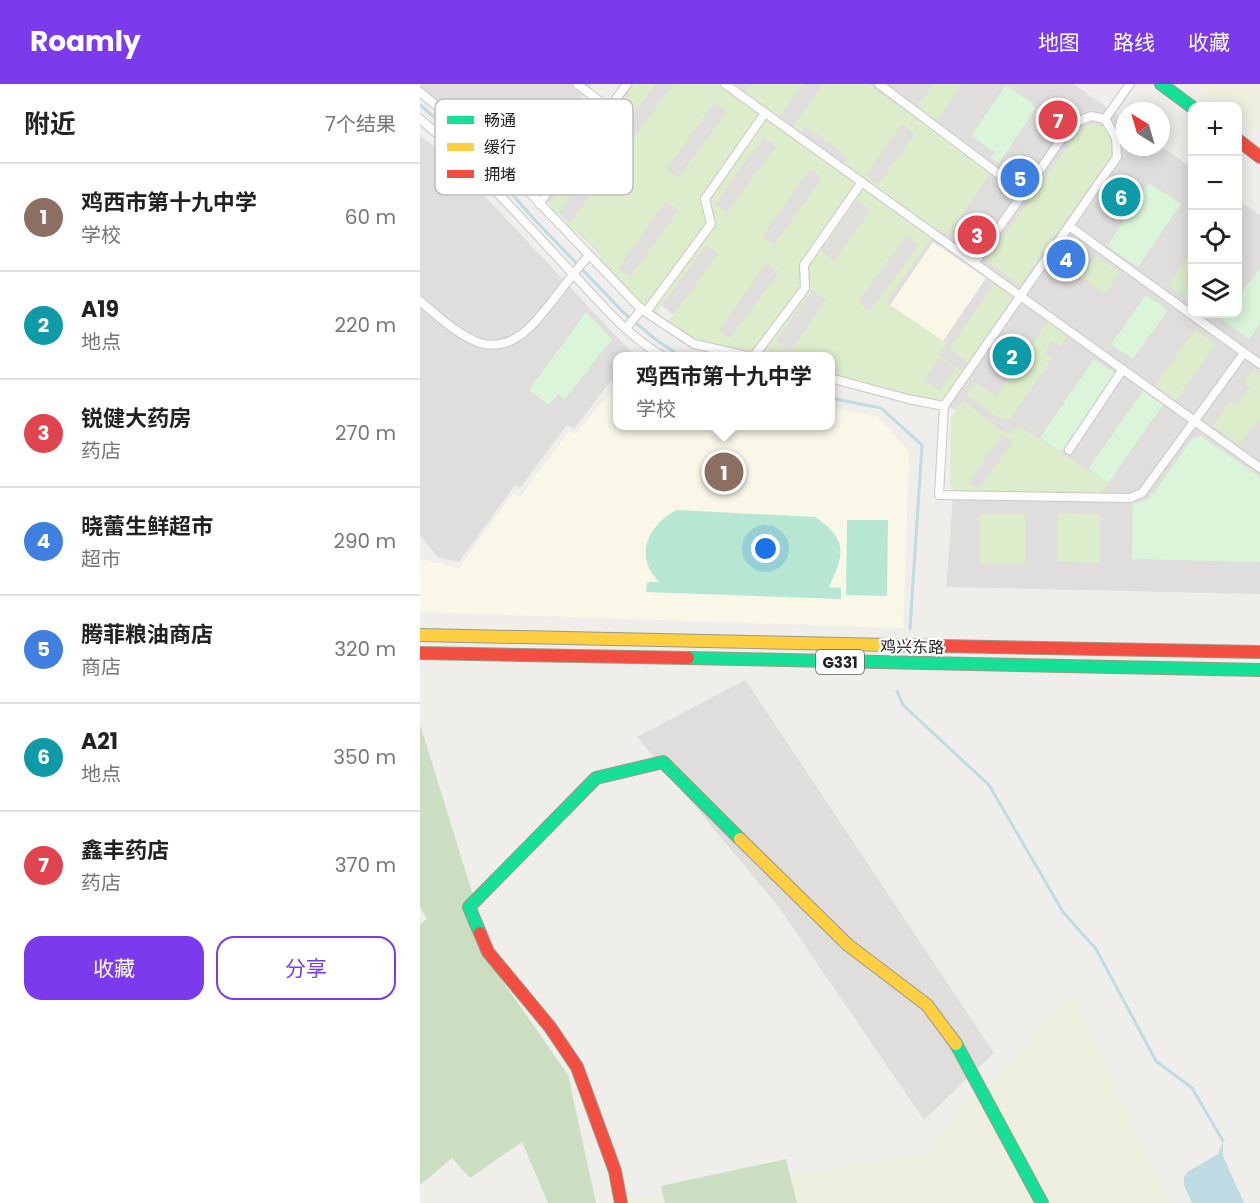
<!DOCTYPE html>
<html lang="zh">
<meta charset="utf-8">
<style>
:root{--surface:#fff;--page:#f6f6f6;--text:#222;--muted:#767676;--line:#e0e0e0;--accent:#7c3aed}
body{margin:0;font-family:Poppins,"Noto Sans SC",sans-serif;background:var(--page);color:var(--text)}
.controls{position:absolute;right:18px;top:18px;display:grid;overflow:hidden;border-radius:12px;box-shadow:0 3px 15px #0003}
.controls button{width:54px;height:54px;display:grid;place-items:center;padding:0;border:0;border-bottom:2px solid var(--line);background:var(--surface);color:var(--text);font:30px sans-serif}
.compass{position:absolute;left:696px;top:18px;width:54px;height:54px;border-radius:50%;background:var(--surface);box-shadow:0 3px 15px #0003;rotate:323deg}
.you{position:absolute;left:346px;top:465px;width:21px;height:21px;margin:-15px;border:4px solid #fff;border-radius:50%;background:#1a73e8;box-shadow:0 0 0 9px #1a73e833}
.badge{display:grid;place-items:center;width:39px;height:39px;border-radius:50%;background:var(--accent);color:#fff;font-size:20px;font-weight:700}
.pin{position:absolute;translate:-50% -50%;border:3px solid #fff;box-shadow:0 2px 6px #0006}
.popup{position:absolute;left:193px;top:268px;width:222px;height:78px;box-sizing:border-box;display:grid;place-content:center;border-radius:12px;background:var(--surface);filter:drop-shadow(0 2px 4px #0005);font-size:20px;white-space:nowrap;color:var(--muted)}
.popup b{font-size:22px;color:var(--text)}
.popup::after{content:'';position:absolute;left:50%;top:100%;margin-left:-12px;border:12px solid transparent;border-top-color:var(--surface)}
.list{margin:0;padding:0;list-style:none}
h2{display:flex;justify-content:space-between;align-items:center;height:78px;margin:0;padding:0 24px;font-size:26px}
h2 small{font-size:20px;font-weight:400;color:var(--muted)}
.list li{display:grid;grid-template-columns:39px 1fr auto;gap:18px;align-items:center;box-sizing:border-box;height:108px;padding:0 24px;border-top:2px solid var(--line)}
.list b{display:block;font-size:22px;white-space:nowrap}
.list p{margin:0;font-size:20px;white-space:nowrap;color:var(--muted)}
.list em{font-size:20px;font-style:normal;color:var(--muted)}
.actions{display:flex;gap:12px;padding:18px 24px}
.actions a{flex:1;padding:14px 0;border:2px solid var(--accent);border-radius:18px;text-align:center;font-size:21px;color:var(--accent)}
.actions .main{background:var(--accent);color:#fff}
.icon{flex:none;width:33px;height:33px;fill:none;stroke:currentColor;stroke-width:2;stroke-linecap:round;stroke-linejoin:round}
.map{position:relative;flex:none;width:840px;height:1119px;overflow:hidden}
header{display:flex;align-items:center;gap:36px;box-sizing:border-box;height:84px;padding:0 30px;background:var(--accent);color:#fff}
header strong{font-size:28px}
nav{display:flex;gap:33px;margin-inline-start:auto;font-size:21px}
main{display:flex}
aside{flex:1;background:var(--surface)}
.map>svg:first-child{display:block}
.residential{fill:#dfdedc}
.education{fill:#f8f7e8}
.farmland{fill:#efefdf}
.grass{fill:#ddeccb;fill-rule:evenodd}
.forest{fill:#cbdec1}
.park{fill:#daf5da}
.pitch{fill:#b7e6d2}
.parking{fill:#e0dfde}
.water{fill:#bfdbe3}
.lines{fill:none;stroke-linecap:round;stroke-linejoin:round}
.stream{stroke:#bfdbe3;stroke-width:3}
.street-casing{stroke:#c9c8c7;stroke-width:10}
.fast-casing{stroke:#999a82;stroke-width:14}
.slow-casing{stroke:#999a82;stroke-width:14}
.jam-casing{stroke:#999a82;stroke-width:14}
.street{stroke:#fdfcfc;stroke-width:8}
.fast{stroke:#16e098;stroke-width:12}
.slow{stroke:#ffcf43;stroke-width:12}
.jam{stroke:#f24e42;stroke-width:12}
.labels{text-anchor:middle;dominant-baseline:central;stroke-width:4.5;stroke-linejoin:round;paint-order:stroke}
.shield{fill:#fff;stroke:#646464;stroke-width:1.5}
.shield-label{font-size:15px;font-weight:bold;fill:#222}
.street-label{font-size:16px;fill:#222;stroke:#fff}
.key{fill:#fff;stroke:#bdbdbd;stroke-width:1.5}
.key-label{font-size:16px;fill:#222}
</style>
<header>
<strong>Roamly</strong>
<nav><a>地图</a><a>路线</a><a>收藏</a></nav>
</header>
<main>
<aside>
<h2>附近<small>7个结果</small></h2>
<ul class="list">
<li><span class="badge" style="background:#8d6e63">1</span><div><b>鸡西市第十九中学</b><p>学校</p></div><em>60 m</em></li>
<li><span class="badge" style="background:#0f9aa8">2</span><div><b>A19</b><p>地点</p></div><em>220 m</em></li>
<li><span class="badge" style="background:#e0444e">3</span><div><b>锐健大药房</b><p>药店</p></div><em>270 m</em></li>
<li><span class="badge" style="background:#3f7fe0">4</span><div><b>晓蕾生鲜超市</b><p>超市</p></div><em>290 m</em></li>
<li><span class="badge" style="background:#3f7fe0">5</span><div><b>腾菲粮油商店</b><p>商店</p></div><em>320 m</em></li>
<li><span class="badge" style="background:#0f9aa8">6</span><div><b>A21</b><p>地点</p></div><em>350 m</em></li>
<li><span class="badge" style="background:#e0444e">7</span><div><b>鑫丰药店</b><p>药店</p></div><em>370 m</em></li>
</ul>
<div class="actions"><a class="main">收藏</a><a>分享</a></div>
</aside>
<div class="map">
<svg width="840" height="1119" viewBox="0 0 840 1119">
<rect width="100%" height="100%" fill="#f0eeeb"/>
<path class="residential" d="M0,0H172L107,87L0,6Z
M203,0H653L705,36V63L741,62L772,84V230H818V116L840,131V510L526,503L540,327L411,288L410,272H356L276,249L185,176L123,113Z
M0,52L27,72L213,270L211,272H198L197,289L154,345L147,341L100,404L95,401L39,478L18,473L0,452Z
M325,596L574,969L504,1036L358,822L217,653Z"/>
<path class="education" d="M513,158L566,194L523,257L470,221Z
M197,300L198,342H410L411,323L458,333L489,367L483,544L0,528V475L39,484L93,409L100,413L150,346L156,350Z"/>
<path class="farmland" d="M774,0H840V50L818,33V22H804Z
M650,911L752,1119H195L508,1069L552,1008L557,1015Z"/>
<path class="grass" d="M214,0H235L200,48L212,57L253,0H316L326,8L332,0H383L359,33L373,43L403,0H448L571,88L528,151L518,145L466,219L526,259L518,271L544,289L524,319L411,297L410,272H299L292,269L223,222L178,176L183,171L156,145L151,149L127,123ZM294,19L307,28L258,94L246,85ZM482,40L495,50L458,101L445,91ZM343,53L356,62L307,129L295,120ZM185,65L197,74L149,140L137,131ZM390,85L402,94L354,161L342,152ZM437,116L451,126L414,177L401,167ZM246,117L259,126L210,193L198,184ZM486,152L499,161L450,227L438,218ZM286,161L298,170L249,237L237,228ZM346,179L359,188L310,255L299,246ZM392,206L406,216L370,267L356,257ZM519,274L535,285L520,307L504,296Z
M513,0H542L517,37L497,23Z
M673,40L684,43L691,54V72L600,201L566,177L655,52L664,43Z
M772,167V211L769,216L748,201Z
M676,172L700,188L685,210L661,193Z
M575,199L594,212L548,278L529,265Z
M628,237L648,251L641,262L632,257L624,269L632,275L590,335L582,336L546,311L555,298L576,312Z
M775,245L796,260L756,316L735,302Z
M833,287L840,292V333L819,361L793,342L812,316L818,320L830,303L824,298Z
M543,317L581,346L589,349L599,342L688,399L679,410H650V407L541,409L530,402L531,333ZM582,350L593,358L558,405L549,398Z
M638,429L680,430V479L637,478Z
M560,430H605V480H560Z"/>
<path class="forest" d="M0,640L51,805L82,896L148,991L176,1119H128L102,1058L50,1094L32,1074L0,1101V840L7,835L0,823Z
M366,1075L377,1119H245L241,1102Z"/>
<path class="park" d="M586,1L612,19L615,25L579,79L571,74L575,68L551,52Z
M729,99L761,120L718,183L687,162Z
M840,184V240L829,255L802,235L806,230H818V213Z
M726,211L748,226L713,275L691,260Z
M166,228L192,255L145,315L138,310L129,321L109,306Z
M674,275L694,289L641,368L620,354Z
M723,307L743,321L688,399L668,385Z
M781,352L840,393V478L712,475L713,420L727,416L734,409L772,355Z"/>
<path class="pitch" d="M257,426L395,433C429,456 424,470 409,503L421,504V515L226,508L227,498H239C236,494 232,490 230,486C217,461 236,436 257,426Z
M427,436H468L467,512L426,511Z"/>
<path class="parking" d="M385,42L428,73L422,84L378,52Z"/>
<path class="water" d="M803,1057V1072L824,1119H772L764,1101V1094L767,1088L798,1070Z"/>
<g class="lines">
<path class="stream" d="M0,21L57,70L113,134L203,228L235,255L260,272
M410,314L461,324L502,361L490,545
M477,607L483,621L569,701L643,828L676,865L736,977L772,1004L803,1057"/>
<g class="street-casing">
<path id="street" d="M157,0L189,24
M305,0L840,384
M459,0L604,109
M0,8L62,59L221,225L274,260L327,272
M0,35C56,82 105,139 155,192C182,221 208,252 242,272
M685,35L710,0
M119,120L207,0
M649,142L840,280
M0,217C18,232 37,251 60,259C96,269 118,235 137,211C147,198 158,184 169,171
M226,228L291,140L285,115L345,29
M206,244L222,225
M334,272L385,204L384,181L442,98
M410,294L488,315L524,322L519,411L710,414L722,409L824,269
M524,322L697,73L696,54L685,35L671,32L652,40L555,178
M649,366L703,285"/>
</g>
<g class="fast-casing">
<path id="fast" d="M741,0L772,23
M268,574L840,586
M60,849L49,823L176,694L243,678L320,755
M536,960L622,1119"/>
</g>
<g class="slow-casing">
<path id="slow" d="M0,551L470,561
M320,755L428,861L507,921L536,960"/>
</g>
<g class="jam-casing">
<path id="jam" d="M818,56L840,73
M470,561L840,568
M0,569L268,574
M60,849L68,868L130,943L157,983L195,1087L201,1119"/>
</g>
<use href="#street" class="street"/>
<use href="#fast" class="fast"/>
<use href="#slow" class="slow"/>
<use href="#jam" class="jam"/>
</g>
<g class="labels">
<rect class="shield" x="396" y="566" width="48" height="24" rx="4.5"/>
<g class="shield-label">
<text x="420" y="578">G331</text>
</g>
<g class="street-label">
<text transform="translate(492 563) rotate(1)">鸡兴东路</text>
</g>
</g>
<rect x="15" y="15" width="198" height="96" rx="9" class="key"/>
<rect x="27" y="32" width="27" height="8" fill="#16e098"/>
<rect x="27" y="59" width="27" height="8" fill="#ffcf43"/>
<rect x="27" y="86" width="27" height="8" fill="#f24e42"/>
<g class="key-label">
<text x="64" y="42">畅通</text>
<text x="64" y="69">缓行</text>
<text x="64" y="96">拥堵</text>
</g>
</svg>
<div class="controls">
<button>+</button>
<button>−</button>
<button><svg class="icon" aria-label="locate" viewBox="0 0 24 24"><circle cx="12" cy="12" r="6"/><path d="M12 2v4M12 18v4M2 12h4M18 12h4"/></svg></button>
<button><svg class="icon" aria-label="layers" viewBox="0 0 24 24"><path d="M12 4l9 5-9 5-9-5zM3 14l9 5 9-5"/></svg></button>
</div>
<svg class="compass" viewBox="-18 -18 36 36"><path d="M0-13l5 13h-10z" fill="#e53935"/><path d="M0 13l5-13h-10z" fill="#767676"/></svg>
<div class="you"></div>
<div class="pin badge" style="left:304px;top:388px;background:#8d6e63">1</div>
<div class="popup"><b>鸡西市第十九中学</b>学校</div>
<div class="pin badge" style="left:592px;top:272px;background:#0f9aa8">2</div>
<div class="pin badge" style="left:557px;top:151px;background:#e0444e">3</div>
<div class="pin badge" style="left:646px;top:175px;background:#3f7fe0">4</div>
<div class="pin badge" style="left:600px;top:94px;background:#3f7fe0">5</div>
<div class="pin badge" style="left:701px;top:113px;background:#0f9aa8">6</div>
<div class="pin badge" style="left:638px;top:36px;background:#e0444e">7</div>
</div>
</main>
